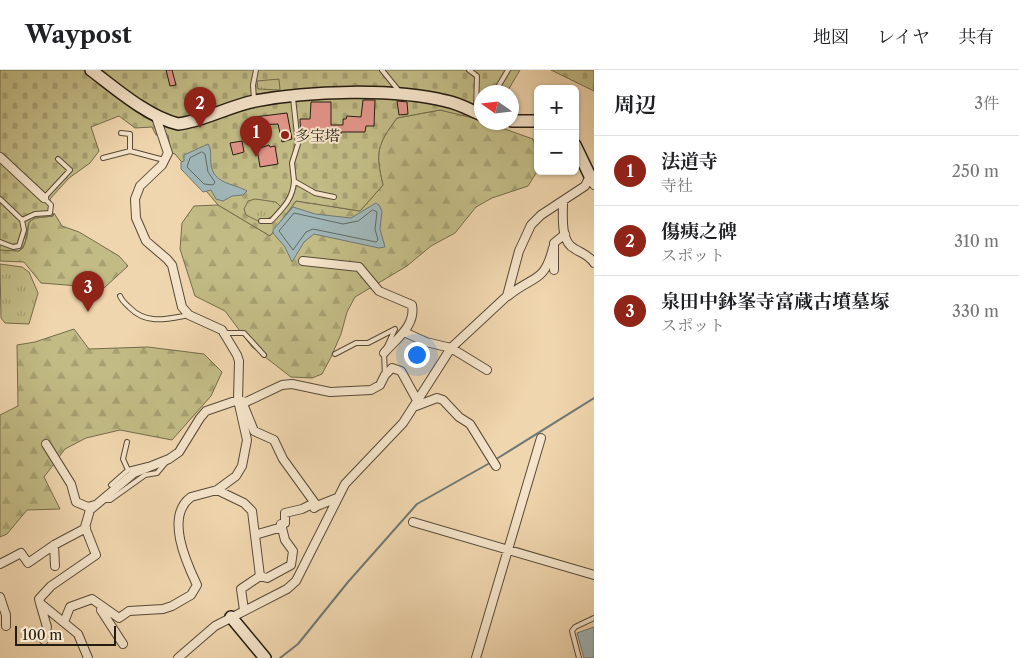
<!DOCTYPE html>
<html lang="ja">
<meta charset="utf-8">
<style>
:root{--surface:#fff;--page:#f2f2f2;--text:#202124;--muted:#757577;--line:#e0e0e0;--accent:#8f2418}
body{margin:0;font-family:"Libre Caslon Text","Noto Serif JP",serif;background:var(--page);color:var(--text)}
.controls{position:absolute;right:15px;top:15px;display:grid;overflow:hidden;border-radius:8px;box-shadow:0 1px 4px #0004}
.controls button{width:45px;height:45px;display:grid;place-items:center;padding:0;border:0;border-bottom:1px solid var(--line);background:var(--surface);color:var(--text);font:25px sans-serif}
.compass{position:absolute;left:474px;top:15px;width:45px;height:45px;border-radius:50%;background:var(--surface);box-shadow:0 1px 4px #0004;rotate:284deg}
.scale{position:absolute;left:15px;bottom:12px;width:101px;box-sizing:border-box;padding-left:5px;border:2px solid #241c11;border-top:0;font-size:14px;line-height:18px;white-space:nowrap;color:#241c11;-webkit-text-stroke:4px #f5e4ca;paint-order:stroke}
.you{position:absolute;left:416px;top:284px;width:18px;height:18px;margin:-12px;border:4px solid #fff;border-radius:50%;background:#1a73e8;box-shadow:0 0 0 8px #1a73e833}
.badge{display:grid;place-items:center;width:32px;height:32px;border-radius:50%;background:var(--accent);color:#fff;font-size:16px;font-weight:700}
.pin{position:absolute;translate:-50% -41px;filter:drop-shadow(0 1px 2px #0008)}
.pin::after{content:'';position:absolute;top:26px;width:18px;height:15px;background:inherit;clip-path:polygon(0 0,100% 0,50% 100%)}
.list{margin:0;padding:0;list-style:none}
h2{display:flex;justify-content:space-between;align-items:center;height:65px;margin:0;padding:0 20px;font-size:21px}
h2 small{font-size:16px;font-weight:400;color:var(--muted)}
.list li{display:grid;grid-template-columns:32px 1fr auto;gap:15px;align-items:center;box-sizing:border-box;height:70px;padding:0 20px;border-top:1px solid var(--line)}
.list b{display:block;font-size:19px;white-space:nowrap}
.list p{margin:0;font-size:16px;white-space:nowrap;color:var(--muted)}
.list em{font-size:16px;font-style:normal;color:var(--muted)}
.map{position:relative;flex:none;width:594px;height:588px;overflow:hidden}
header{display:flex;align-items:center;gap:30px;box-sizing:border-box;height:70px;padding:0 25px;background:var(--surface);border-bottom:1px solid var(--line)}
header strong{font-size:24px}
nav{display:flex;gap:28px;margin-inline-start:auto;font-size:18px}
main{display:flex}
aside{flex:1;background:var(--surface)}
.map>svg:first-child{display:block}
.forest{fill:url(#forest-firs);stroke:#736c4b}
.cemetery{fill:url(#cemetery-stones);stroke:#736c4b}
.park{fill:url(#park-tufts);stroke:#736c4b}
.water{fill:#a0b6b7;stroke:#6e7875}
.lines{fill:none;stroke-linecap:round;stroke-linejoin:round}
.shore{stroke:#626964;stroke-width:1}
.stream{stroke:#6e7875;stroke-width:2}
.building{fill:#e29489;stroke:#241c11}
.lane-casing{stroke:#574a38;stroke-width:6}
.street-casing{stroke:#574a38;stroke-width:10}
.secondary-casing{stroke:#241c11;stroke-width:14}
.lane{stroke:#f5e4ca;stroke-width:4}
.street{stroke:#f5e4ca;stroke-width:8}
.secondary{stroke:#f5e4ca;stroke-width:11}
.poi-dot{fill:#8f2418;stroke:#f5e4ca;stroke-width:2}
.labels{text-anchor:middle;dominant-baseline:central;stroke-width:4;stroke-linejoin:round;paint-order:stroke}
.poi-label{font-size:15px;fill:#241c11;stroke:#f5e4ca;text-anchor:start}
</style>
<header>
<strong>Waypost</strong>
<nav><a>地図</a><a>レイヤ</a><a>共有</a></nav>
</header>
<main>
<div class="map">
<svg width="594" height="588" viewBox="0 0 594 588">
<defs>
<pattern id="forest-firs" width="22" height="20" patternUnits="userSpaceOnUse" patternTransform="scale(1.25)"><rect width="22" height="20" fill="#c2bb85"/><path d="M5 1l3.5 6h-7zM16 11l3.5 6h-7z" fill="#a7a072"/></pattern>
<pattern id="cemetery-stones" width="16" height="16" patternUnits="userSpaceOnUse" patternTransform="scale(1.25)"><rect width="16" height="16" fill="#c2bb85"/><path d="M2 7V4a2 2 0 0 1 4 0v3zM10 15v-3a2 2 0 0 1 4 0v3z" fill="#a7a072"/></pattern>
<pattern id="park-tufts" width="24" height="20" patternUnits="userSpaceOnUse" patternTransform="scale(1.25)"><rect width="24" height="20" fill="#c2bb85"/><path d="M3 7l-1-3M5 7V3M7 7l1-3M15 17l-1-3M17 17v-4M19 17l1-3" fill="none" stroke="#a7a072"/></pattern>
</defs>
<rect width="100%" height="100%" fill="#f0d6ae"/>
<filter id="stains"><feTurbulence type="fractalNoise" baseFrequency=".004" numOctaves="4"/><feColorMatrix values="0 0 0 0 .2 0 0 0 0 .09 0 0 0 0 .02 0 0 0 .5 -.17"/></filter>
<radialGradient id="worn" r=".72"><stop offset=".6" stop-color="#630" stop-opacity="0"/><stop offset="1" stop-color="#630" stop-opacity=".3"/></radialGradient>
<path class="forest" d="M440,40L468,46L533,69L538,86V100L528,116L492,128L476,137L455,163L431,176L407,196L355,227L347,242L341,264L331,287L322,304L312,308L291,307L252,277L225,241L195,226L180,179L182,153L194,136L218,135L270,166L296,131L360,141L383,115C375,82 377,75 397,48Z
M54,143L62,156L79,162L119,186L128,196L104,218L41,213L24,192L0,191V180L19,181L23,178L27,167L29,152L35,148L53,146Z
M74,259L89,279L148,277L204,284L222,302L211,326L172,370L120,360L86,368L65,379L44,407L60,439L27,440L7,464L0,467V345L18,336L17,275L35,272Z"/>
<path class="cemetery" d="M0,0H520L507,22H482L481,50L440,40L397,48C377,75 375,82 383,115L360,141L296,131L270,166L218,135L175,84L171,83L168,65H156L152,57L135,58L119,46L91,57L99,81L90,93L69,108L50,129L53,146L35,148L29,152C26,162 28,174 19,181L0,180Z
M551,0H594V21Z"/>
<path class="park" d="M279,9L280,20L258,19L257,11Z
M255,129L276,132L281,137L271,147L260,152L246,145L244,139L248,131Z
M0,194L22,197L29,202L38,223L29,254L5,253L1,248Z"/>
<path class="water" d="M208,74C212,80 210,87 211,94C213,114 233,113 247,121L243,125L232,126L223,131L216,129L211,120L203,122L181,99V92L184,91V85Z
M376,133L379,135L382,141L380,159L385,177L379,178L314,164L304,172L292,192L285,177L273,163V160L293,137L315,144L351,148Z
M594,557V588H584L577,563Z"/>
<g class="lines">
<path class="shore" d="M202,82L205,84L208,102L215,112L213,115L204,114L187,97L190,88Z
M373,140L377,142L375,159L378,170L376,172L313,159L306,162L293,180L279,161L294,143L343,154L358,151Z"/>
<path class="stream" d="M498,388L594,328
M280,588L298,574L348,512L417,434L488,394"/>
</g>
<path class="building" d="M166,0H172L176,15L170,16Z
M363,30H375L374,56H366L365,62H341V64H329V66H323V63H305L306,70H301L300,49H310L311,32H331V55H343V49H346L347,46L361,47Z
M397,31L407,32L408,44L399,45Z
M213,32L214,36L198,42L197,37Z
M287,43L292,69L282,72L278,54L255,55L254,47Z
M242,71L244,82L233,85L230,73Z
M269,75L270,77L275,76L278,94L260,97L257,79Z"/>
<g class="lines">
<g class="lane-casing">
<path id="lane" d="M382,0L399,21
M469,0L477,6L476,41
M495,22L508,0
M293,28L298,74L292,93L294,111L315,123L334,127
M254,29L253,15L256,0
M121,63L130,64V81
M103,88L130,81L164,90
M0,129L22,150
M261,151H271C283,138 293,129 294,111
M0,172L13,177L19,176L24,160L22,150L35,144L50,143L51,135L44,128L70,100L58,89
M120,226C122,231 126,234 130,238C147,255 167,249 189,245
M225,263H244L264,285
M335,284L356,273H368L395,259L384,283L385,305
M127,372L123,389L128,400
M111,415L128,400L148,395
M105,430H110L145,405L157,403L167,391
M579,588L572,561L575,557L594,548"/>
</g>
<g class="street-casing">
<path id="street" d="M0,87L44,128
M590,106L594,115
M563,132C563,146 560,172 575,179C583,184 589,185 594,193
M303,191L359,197L379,221L412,235C416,256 396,269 384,283
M554,200V173L565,164
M508,226C533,205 544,214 553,178
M404,262L426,272L451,278L487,300
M243,334L254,361L274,370L283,389L317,436L337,428
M416,336L437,328L443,330L459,347L470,354L496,396
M46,374L71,414L76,432L88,437L95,435
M217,420L244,433L252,441L260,506L241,519L244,540
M413,452L594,505
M255,465L282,457
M54,475L55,496
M0,494L21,483L28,493L54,475L86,458
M260,506L267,508L291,495L293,481L285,470L281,454L285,453V443L302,439L312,434L314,438L317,436
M0,527L6,545V556
M40,533L47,557L44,570
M101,540L123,574
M64,552L70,537L92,529L119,548L129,541L163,539L172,536L191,525L197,515C186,492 165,446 191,427L217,420L236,406L242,396L247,370L238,330L239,291L237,285L222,260L189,245L182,237L172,195L167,189L146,171L136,148L135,129L140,116L162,95L168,83L155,44
M88,588L78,564L40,533L39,529L51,516L96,485L85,457L90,440L134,403L169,389L179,382L200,348L206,341L238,330L246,332L282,315L292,314L330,322L371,320L380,315L385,305L392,298L401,301L418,332
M178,588L215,556L287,519L296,511L345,414L403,353L451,278L507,226L519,181L531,155L541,145L585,116L590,106
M476,588L541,368"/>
</g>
<g class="secondary-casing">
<path id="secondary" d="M91,0C115,18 148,47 178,54C204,51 229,36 255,31C308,21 393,18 446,31C458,33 470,40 482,45
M512,51H538
M575,75L590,106
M231,547L265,588"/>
</g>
<use href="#lane" class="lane"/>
<use href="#street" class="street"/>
<use href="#secondary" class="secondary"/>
</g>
<circle class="poi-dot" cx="285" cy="65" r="5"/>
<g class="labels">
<g class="poi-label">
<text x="295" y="65">多宝塔</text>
</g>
</g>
<rect width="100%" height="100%" filter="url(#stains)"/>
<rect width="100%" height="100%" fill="url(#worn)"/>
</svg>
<div class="controls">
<button>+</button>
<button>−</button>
</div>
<svg class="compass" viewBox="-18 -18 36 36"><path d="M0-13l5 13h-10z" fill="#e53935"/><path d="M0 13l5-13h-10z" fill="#757577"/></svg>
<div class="scale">100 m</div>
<div class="you"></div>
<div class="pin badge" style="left:256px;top:87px">1</div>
<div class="pin badge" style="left:200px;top:58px">2</div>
<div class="pin badge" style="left:88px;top:242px">3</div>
</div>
<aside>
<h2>周辺<small>3件</small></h2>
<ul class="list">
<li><span class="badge">1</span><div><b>法道寺</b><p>寺社</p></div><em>250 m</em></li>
<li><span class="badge">2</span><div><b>傷痍之碑</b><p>スポット</p></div><em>310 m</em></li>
<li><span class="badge">3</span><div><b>泉田中鉢峯寺富蔵古墳墓塚</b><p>スポット</p></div><em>330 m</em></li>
</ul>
</aside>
</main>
